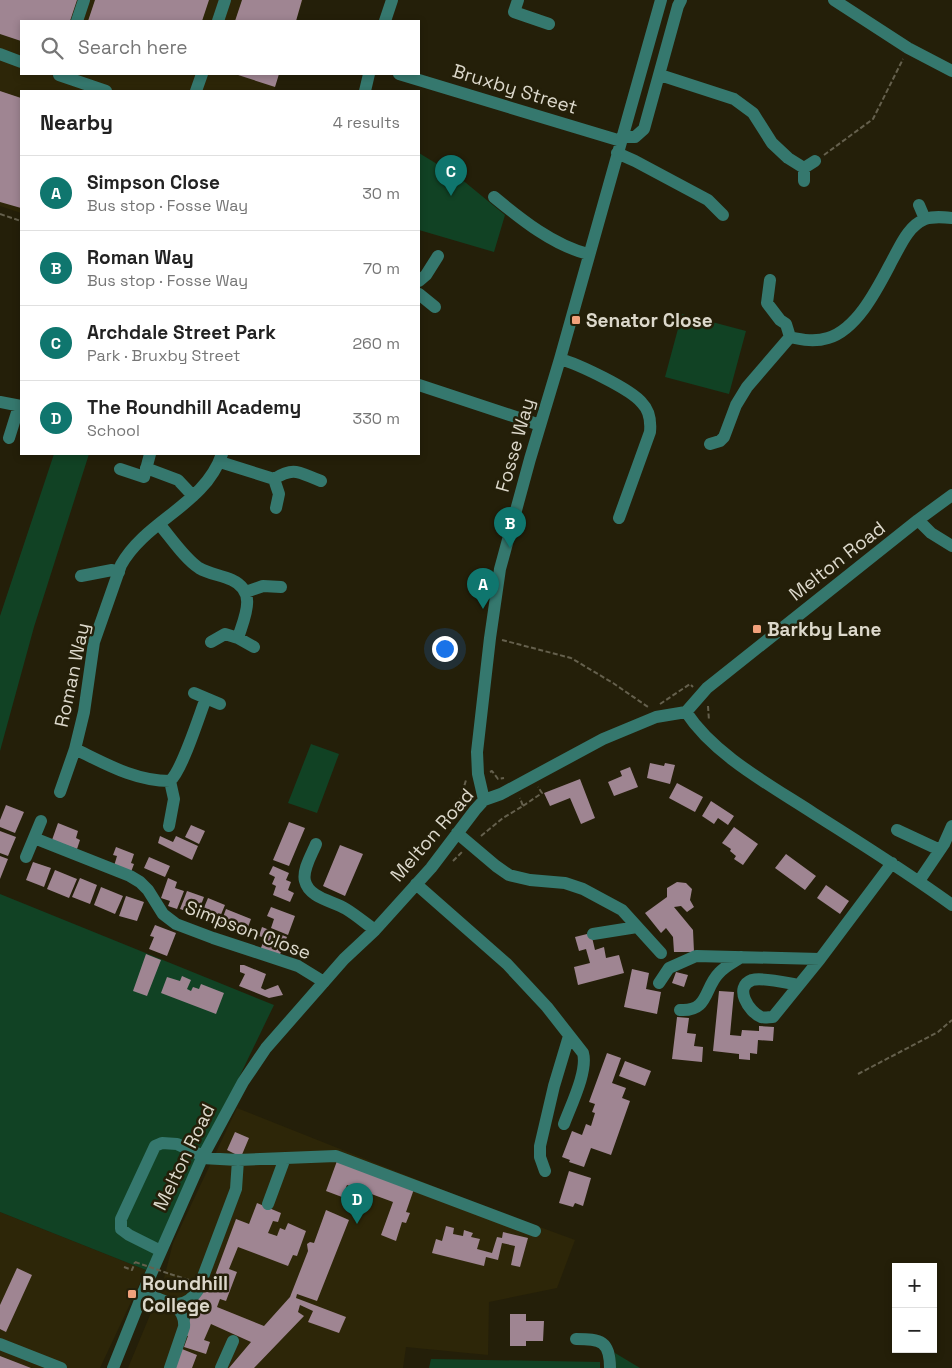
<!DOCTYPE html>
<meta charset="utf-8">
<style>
:root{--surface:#fff;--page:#f6f6f6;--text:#222;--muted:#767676;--line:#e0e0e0;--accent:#0f766e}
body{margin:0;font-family:"Space Grotesk",sans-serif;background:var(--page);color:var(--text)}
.controls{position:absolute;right:15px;bottom:15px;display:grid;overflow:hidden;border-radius:0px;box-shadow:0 2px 8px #0003}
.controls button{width:45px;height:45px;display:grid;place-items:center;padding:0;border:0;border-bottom:1px solid var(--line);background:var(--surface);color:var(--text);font:25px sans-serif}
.you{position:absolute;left:444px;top:648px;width:18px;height:18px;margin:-12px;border:4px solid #fff;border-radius:50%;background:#1a73e8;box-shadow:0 0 0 8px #1a73e833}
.badge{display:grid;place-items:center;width:32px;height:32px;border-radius:50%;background:var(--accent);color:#fff;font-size:16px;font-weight:700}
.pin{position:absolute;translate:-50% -41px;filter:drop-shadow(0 1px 2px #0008)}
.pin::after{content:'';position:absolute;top:26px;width:18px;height:15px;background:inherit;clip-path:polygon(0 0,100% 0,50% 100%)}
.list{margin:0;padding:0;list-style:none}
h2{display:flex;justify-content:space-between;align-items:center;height:65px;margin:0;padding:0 20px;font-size:21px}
h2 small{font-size:16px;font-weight:400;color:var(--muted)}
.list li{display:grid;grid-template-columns:32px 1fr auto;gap:15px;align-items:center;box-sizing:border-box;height:75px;padding:0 20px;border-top:1px solid var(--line)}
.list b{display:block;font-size:19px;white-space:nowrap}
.list p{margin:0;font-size:16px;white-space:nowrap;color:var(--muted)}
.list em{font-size:16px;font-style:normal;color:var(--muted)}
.icon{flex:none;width:28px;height:28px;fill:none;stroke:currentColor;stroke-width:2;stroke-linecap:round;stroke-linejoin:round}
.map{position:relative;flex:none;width:952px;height:1368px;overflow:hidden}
.search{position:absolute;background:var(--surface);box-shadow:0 2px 8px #0003;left:20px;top:20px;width:400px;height:55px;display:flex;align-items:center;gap:12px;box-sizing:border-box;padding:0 18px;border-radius:0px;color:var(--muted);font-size:19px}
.panel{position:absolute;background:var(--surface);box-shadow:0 2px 8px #0003;left:20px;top:90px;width:400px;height:365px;border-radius:0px}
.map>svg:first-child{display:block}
.built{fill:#2d2608}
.green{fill:#114224}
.building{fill:#9f8592}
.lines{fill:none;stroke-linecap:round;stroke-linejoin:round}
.path{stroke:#65604d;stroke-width:2;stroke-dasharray:5 2.5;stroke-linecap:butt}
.minor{stroke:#35786e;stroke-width:12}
.path-bridge{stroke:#65604d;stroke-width:2;stroke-dasharray:5 2.5;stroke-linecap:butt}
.poi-dot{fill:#f1a17b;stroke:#241f09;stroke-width:2}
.labels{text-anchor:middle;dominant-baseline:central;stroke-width:5;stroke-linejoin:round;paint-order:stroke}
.street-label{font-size:19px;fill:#dcd8cb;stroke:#241f09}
.poi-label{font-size:19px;font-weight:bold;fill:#dcd8cb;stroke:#241f09;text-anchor:start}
</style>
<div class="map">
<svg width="952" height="1368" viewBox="0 0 952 1368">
<rect width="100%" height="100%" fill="#241f09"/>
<path class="built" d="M0,0H303L296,21H21V74H279L274,91H21V213L0,206Z
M237,1108L491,1209L575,1240L557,1288L489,1302L488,1355L406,1347L403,1368H128L162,1286L173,1243Z
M0,1212L146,1270L100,1368H0Z"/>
<path class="green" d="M419,153L460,178L505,215L494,252L419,230Z
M682,314L746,331L729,394L665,377Z
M54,454H89L34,627L0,751V616Z
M311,744L339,754L317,813L288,803Z
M0,894L274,1005L146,1270L0,1212Z
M615,1353L640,1368H616Z
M431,1359L600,1362V1368H429Z"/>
<path class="building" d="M0,0H77L70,21H21V41L0,34Z
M95,0H209L202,21H88Z
M242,0H302L296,21H235Z
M235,74H279L275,87Z
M0,91L21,98V208L0,202Z
M650,763L664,766L665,763L675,765L670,784L647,778Z
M630,767L638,787L614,796L608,782L622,776L620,771Z
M580,779L595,818L581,824L570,798L550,806L544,793Z
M677,783L703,797L695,812L669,798Z
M711,801L734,816L728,825L718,818L714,824L702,816Z
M6,805L24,812L15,833L0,827V820Z
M289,822L305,828L289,866L273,860Z
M58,823L78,831L76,838L80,840L77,849L52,840Z
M191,825L205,831L199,844L185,837Z
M734,827L758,844L743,865L734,859L736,856L730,851L731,849L722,843Z
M0,831L16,837L8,856L0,853Z
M160,836L173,842L176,836L198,846L192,860L158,843Z
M340,845L363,854L345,896L323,886Z
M116,847L134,854L131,863L134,864L131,872L114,866L117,856L113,855Z
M786,854L816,876L805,890L775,868Z
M0,856L8,859L0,879Z
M149,857L170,866L165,877L144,868Z
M33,862L51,868L44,887L26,880Z
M273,866L289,873L286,880L291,882L288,890L294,893L290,902L273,895L276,886L272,884L275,877L269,874Z
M55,870L77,879L69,898L47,889Z
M80,878L97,885L90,904L72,897Z
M168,878L177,882L175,888L184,891L177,909L168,906L170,901L161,898Z
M677,882L686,883L692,889L690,900L694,907L687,912L681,906L674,907L693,930L694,952H674L673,937L666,928L661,933L645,913L667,897V888Z
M826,885L849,901L840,914L817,898Z
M101,887L123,896L115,914L94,905Z
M187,891L204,897L197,915L180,909Z
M126,896L144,902L137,921L119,916Z
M208,898L225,905L217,924L200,917Z
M271,907L295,916L288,935L271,928L274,919L267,916Z
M226,909L251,919L245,935L220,925Z
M155,925L176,933L167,956L149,949L154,937L150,936Z
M262,927L287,937L279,957L260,950L265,938L259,936Z
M591,933L595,950L604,947L606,958L619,955L624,973L578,985L574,967L590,963L586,949L579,951L575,937Z
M146,954L161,960L147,996L133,991Z
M240,965H244L266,974L261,988L265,990L278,985L283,995L269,998L239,986L245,974L240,972Z
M632,969L649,973L646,989L661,992L657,1014L624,1007Z
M676,972L688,975L684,987L672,983Z
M182,976L191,980L187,989L191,991L193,987L199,989L201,984L224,993L216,1014L161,993L167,977L180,981Z
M719,991L734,992L730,1035L741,1036L742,1030L759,1031V1026L774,1027L773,1041L758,1040L757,1054L750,1053V1060L739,1059V1054L713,1051Z
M677,1017L689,1018L687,1033L696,1034L694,1046L703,1047L702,1062L672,1059Z
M607,1053L621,1058L612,1083L626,1088L622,1098L630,1101L611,1155L591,1148L584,1167L569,1162L570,1160L562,1157L572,1131L582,1135L586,1124L591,1126L595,1113L592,1112L595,1104L589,1102Z
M625,1061L651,1071L645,1086L619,1076Z
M235,1132L249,1138L241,1157L227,1150Z
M337,1161L414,1189L406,1212L410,1213L406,1223L402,1222L396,1241L381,1235L393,1202L347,1185L342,1197L326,1191Z
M569,1171L591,1178L583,1206L575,1203L573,1207L559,1203Z
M257,1203L281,1213L278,1222L273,1221L268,1233L277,1236L280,1228L285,1230L288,1223L306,1231L297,1256L293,1255L288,1266L238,1247L229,1269L237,1272L226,1301L220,1299L217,1307L264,1326L290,1297L308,1251L307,1244L310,1242L314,1243L326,1210L349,1220L317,1301L297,1294L296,1298L346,1317L339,1333L308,1322L313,1311L300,1305L298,1312L304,1316L254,1368H229L251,1342L211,1324L204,1340L210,1342L206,1354L184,1347L188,1336L184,1335L203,1282L211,1286L236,1219L249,1224Z
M446,1226L454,1228L453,1234L463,1236L464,1230L473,1233L471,1237L480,1239L477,1249L492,1253L497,1237L502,1238L503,1232L528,1238L520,1267L511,1265L515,1246L502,1243L498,1260L486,1257L484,1266L432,1253L436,1239L442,1241Z
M17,1268L32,1275L6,1332L0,1329V1305Z
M510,1314H526V1321H544L543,1341H526V1346H510Z
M182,1349L197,1355L192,1368H175Z
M0,1356L31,1368H0Z"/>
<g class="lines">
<path class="path" d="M824,155L873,119L903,59
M0,214L21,221
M502,640L571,658L613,683L648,707
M660,704L690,684L693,687
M708,706L709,721
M490,772L492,771L498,779L504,778
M523,806L542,793L538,787
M456,814L466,780
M481,836L503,818L523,806L520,798
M453,861L462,852
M858,1074L938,1032L952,1020
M124,1267L132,1270L135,1262
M170,1274L189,1280"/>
<path class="minor" d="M518,0L514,12L549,24
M834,0L908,48L952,71
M77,21L84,0
M218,21L225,0
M385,21L392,0
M0,54L21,62
M60,74L59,75L106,91
M399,74L621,141
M660,75L734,99L753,113L772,143L788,158L804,168L815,161
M196,91L202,74
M365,91L369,74
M622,137H635L644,129L678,6L681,0
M617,153L635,161L708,200L723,215
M804,168V181
M494,197C522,220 553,245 588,254
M919,205L925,219
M419,281L426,275L438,256
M419,294L435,307
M790,337C803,340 815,342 828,338C859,329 880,283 894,257C902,242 909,226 925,219C934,216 943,217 952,218
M560,359C578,364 631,389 642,403C650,411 651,421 650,432L619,518
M419,385L540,425
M0,402L21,406
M9,438L19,406
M710,444L720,441L724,437L736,405L747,387L790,337L786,324L780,320L767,303L770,280
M220,462L274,479
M146,468L178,480L193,496
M120,469L144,477L150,454
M276,508L279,494L274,479C295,466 299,473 321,481
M918,520L931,533L952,546
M160,525C171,538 185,559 199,568C209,574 221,575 232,580C258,592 244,618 238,638L225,634L211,642
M81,576L112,570L119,572
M246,592L263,586L281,587
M238,638L254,647
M194,693L220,704
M686,712C714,755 770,785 813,813C860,843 907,872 952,905
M75,749C106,764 135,781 170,781C182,771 199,716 206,698
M60,792L75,749L84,712L94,642L121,565C146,520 205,505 222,454
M484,800L478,774L477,752L490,638L500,569L530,459L560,359L661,0
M169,826L174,799L170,781
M897,830L940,850
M457,833L496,866L509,875L530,880L565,883L583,889L622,910L661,953
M34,838L130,876L140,882L148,890L163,914L176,924L213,938L298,966L324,982
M316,844C312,854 302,870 305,881C309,898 333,901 346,909C356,915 365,923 375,930
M26,857L41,821
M919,881L944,844L952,826
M416,884L507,964L547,1007L583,1053C588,1071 571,1105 564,1124
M593,934L637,927
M659,983L669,968L696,956L820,959L892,863
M799,985C787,983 763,977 752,980C733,987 749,1012 761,1017C764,1018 769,1017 773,1017L820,959
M680,1010C709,1012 704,988 719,973C725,966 734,962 741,957
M202,1158L238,1160L336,1156L535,1231
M545,1171L540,1157V1146L554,1086L569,1036
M268,1204L285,1158
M161,1251L129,1235L121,1229V1219L155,1146L162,1143L177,1144L203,1156
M143,1292C165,1301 182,1315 198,1290L236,1189L238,1160
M576,1339C601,1339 610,1341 610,1368
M0,1344L61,1368
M113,1368L147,1283L202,1158L243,1082L266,1048L344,959L375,930L431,868L475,810L484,800L501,794L603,739L656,717L686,712L707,688L918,520L952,495
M170,1368L184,1327C185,1318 181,1311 175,1305
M221,1368L233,1341"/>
<path class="path-bridge" d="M135,1262L170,1274"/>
</g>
<g class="poi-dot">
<rect x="571" y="315" width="10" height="10" rx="2.5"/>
<rect x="752" y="624" width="10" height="10" rx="2.5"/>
<rect x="127" y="1289" width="10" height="10" rx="2.5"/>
</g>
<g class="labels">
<g class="street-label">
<text transform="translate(515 89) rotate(17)">Bruxby Street</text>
<text transform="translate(515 445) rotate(-74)">Fosse Way</text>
<text transform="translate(837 561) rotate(-38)">Melton Road</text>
<text transform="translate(72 675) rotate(-78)">Roman Way</text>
<text transform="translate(432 835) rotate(-49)">Melton Road</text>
<text transform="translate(248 930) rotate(21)">Simpson Close</text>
<text transform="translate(184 1157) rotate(-64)">Melton Road</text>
</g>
<g class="poi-label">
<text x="586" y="320">Senator Close</text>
<text x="767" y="629">Barkby Lane</text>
<text x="142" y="1283">Roundhill<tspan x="142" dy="22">College</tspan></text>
</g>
</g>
</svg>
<div class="controls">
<button>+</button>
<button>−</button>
</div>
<div class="you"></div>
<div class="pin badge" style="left:483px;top:609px">A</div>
<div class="pin badge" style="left:510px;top:548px">B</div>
<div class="pin badge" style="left:451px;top:196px">C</div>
<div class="pin badge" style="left:357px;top:1224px">D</div>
<div class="search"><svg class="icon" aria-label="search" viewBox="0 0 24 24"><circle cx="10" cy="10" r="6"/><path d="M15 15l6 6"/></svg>Search here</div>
<section class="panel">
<h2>Nearby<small>4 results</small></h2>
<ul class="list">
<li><span class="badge">A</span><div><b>Simpson Close</b><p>Bus stop · Fosse Way</p></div><em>30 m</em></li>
<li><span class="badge">B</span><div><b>Roman Way</b><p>Bus stop · Fosse Way</p></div><em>70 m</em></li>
<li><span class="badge">C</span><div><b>Archdale Street Park</b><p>Park · Bruxby Street</p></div><em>260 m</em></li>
<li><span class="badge">D</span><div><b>The Roundhill Academy</b><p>School</p></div><em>330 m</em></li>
</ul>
</section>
</div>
